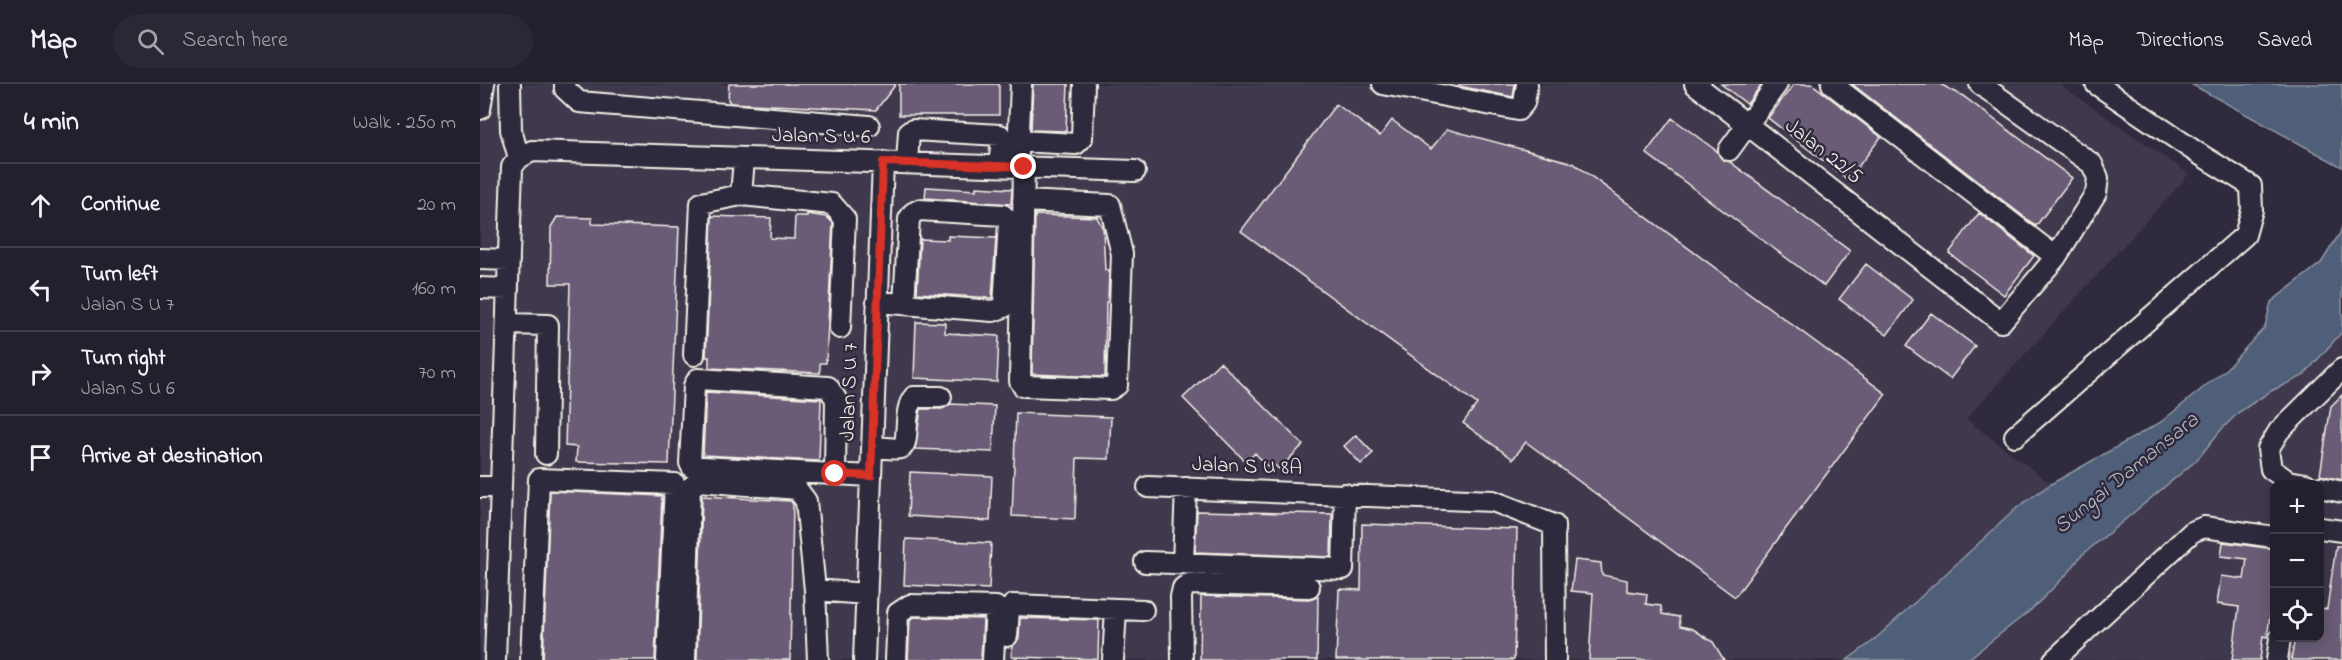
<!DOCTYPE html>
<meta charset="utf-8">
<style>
:root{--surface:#23202e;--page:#2b2836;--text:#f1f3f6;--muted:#a3a3aa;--line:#403e4a}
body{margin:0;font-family:"Indie Flower",sans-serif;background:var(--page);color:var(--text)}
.controls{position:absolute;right:18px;bottom:18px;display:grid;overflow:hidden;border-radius:12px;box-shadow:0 3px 15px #0003}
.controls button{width:54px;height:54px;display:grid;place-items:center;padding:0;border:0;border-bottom:2px solid var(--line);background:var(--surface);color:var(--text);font:30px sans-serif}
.stop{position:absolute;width:18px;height:18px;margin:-14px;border:4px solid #d93025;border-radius:50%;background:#fff}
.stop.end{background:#d93025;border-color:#fff;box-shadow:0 2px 6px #0008}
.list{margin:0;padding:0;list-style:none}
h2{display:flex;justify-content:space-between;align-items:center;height:78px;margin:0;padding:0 24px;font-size:26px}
h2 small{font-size:20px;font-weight:400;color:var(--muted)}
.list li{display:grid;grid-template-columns:39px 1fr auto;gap:18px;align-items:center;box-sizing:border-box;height:84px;padding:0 24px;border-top:2px solid var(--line)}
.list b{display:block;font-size:22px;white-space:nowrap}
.list p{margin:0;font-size:20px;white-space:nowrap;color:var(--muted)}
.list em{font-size:20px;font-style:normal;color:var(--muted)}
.icon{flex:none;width:33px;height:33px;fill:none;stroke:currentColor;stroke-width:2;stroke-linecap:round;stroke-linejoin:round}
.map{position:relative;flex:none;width:1862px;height:576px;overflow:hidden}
header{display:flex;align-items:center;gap:36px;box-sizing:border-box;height:84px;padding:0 30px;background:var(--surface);border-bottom:2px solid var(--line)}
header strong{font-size:28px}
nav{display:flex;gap:33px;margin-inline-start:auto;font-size:21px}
.search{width:420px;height:54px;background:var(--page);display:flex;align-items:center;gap:15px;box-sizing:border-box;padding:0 21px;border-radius:33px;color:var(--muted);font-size:22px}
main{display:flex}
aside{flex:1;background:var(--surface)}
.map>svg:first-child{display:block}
.built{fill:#41394e;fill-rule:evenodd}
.water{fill:#4f5f79;stroke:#9199a5;stroke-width:1.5}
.building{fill:#6a5b77;stroke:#f4f1e8;stroke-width:1.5}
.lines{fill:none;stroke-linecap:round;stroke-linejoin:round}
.minor-casing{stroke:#f4f1e8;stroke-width:24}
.minor{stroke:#2f2a3d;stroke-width:20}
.route{stroke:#d93025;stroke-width:8}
.labels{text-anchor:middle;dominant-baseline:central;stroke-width:5;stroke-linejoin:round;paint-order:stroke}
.street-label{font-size:21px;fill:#f4f1e8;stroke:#2f2a3d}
.water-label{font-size:22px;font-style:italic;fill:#b2b7bc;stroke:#2f2a3d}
</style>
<header>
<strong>Map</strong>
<div class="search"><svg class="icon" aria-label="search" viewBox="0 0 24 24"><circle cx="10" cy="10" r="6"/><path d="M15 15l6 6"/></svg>Search here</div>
<nav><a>Map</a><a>Directions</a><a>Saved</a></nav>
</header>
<main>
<aside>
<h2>4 min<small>Walk · 250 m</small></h2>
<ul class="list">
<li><svg class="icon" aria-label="ahead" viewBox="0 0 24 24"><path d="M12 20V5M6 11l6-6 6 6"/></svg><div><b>Continue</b></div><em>20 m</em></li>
<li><svg class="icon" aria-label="left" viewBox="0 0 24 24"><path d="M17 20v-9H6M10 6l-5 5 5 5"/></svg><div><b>Turn left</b><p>Jalan S U 7</p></div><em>160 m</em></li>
<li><svg class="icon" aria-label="right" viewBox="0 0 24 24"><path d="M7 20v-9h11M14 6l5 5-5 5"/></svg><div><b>Turn right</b><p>Jalan S U 6</p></div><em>70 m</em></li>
<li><svg class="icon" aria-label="arrive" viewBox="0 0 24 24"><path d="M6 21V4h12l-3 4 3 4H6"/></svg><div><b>Arrive at destination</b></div></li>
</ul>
</aside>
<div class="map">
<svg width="1862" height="576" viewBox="0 0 1862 576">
<rect width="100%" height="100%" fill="#2f2a3d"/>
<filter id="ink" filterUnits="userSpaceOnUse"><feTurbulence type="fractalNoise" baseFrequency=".0167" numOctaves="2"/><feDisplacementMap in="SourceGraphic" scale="12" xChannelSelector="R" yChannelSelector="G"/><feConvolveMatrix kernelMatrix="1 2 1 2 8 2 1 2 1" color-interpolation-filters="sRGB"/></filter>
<g filter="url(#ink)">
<path class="built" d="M0,0H1579L1709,90L1486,335L1571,400L1539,422L1393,557L1367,576H0Z
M1862,248V576H1487L1552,525L1589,488L1601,472L1717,376L1740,347L1759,328L1791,307L1823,292ZM1794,400H1840V554H1794Z"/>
<path class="water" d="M1711,0H1862V83Z
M1862,142V248L1823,292L1791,307L1759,328L1740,347L1717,376L1601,472L1589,488L1552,525L1487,576H1367L1393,557L1539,422L1571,400L1681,338L1745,286L1785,243L1791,218L1841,179L1860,149Z"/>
<path class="building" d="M249,0H416L396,26L251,19L248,16Z
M419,0H519V31H419Z
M553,0H588L586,47L551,46Z
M979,0H1035L1033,13L979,2Z
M1241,0H1282L1267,20Z
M1314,0H1332L1401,53L1368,96L1288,34Z
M1372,0H1460L1483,12L1592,94L1556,142Z
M856,20L900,52L912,36L951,65L967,45L1093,79L1406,310L1255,513L1046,358L1033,375L983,339L997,320L761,147Z
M1192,34L1238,68L1242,75L1250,78L1370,167L1344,202L1166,69Z
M446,103L496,106V103L532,105L531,120L445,114Z
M1499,129L1554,172L1524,211L1469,169Z
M327,130L347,133L353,139L346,279H340V289L229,284V273H226L232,132L291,134L290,154L314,155L315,132H327Z
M555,131L617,133L623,145L625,186H629L628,218H626L625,293L552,290Z
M77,133L112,134V140L199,143L189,380L96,378L97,363L85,362L90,200H70L71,143Z
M468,152L516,154L512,214L437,209L440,155L468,156Z
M1386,180L1433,216L1407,251L1359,215Z
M1451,229L1495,262L1470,295L1426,262Z
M436,238L465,239V249L519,252L517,298L434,294Z
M740,278L823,361L799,385L793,380L789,384L775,369L766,378L703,314Z
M226,308L341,315L339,377L223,371Z
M1862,311V396L1840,391L1851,322Z
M470,320L515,322L513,368L435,365L441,325H462Z
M536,329L631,333L629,375L597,374L595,435L532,432Z
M876,351L893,369L881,380L864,362Z
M430,388L512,392L510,437L428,432Z
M70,407L182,412L175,576H63Z
M222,412L311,417L313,420L310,576H217Z
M717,427L852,430L851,473L715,468Z
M882,440L1037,445L1034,576H856L859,505L881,506Z
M426,455L511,459L509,505L424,501Z
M1743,458L1794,465V505L1787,553L1783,552L1780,576H1752L1759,523L1737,520L1741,492L1764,495L1767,475L1741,472Z
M1856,462H1862V576H1811L1815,554H1839V524L1847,525Z
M1095,476L1121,479L1122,491L1147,496V507L1167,510L1166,520L1181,522L1182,530L1199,533L1200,542L1213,545L1233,558L1244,576H1109L1113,509L1091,507Z
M721,512L829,515L838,513L837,576H720Z
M434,533L503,535L501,576H428L430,536Z
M540,534L619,536L618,575L532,573V563L539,554Z"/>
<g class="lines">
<g class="minor-casing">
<path id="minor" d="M30,0L31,46L39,74
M85,0V5L99,18L389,42
M903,0L1038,26L1044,19L1047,0
M1215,0L1521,238L1576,173L1616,109L1618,94L1612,80L1500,0
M1352,0L1576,173
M0,25L4,0
M539,57L596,60L602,54L604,0
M1249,66L1297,0
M538,69L541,0
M264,75L261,111L352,120L365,135L360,244
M427,78L429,48L433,46L520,51L522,54L519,82
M543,117L630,121L642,170L637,301L631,305L543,302L540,297L544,83
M0,175L29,176
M0,204L28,205
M397,218L513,227L524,223L529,138L523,131L439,126L433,129L429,135L424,220
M27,240L68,241L66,370
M214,271L221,119L261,111
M1535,352L1765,151L1772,126L1771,102L1716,68L1616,0
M392,363C400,363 414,366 421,364C431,359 422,327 434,313H461
M355,390L356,315L348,303L218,295L214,302L210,379L212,383H222L391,392
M1826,400L1808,397L1791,385L1788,365L1799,347L1862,285
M0,403H20
M668,403L1013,417L1074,441L1075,576
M1840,403L1862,408
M1840,444L1862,447
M665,478L863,485L865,410
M703,479L706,404
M335,506L386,510
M527,552L529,526L533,521L663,526
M15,576L32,83L39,74L52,67C253,74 454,79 655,87
M51,576L59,395L195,400L187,576
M205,576L210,404L219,397L317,405L326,417L335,506L338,576
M384,576L403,78
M416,576L418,529L430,521L516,523L513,576
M633,576L636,525
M702,576L701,513L703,504L709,500L829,503
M1574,576L1712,448L1724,443L1794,453
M1797,576L1800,554"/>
</g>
<use href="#minor" class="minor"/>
</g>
</g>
<g class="lines" filter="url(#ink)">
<path class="route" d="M355,390L391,392L403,78L544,83"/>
</g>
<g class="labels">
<g class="street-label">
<text transform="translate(341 53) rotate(1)">Jalan S U 6</text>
<text transform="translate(1343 68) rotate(38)">Jalan 22/5</text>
<text transform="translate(370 308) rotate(-88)">Jalan S U 7</text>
<text transform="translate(767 383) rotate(2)">Jalan S U 8A</text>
</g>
<g class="water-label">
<text transform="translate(1647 390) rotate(-39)">Sungai Damansara</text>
</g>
</g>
</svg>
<div class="controls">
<button>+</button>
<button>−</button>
<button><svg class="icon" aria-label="locate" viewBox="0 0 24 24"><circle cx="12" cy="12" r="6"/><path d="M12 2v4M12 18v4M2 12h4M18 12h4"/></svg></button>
</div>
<div class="stop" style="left:355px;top:390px"></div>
<div class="stop end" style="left:544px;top:83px"></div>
</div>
</main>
